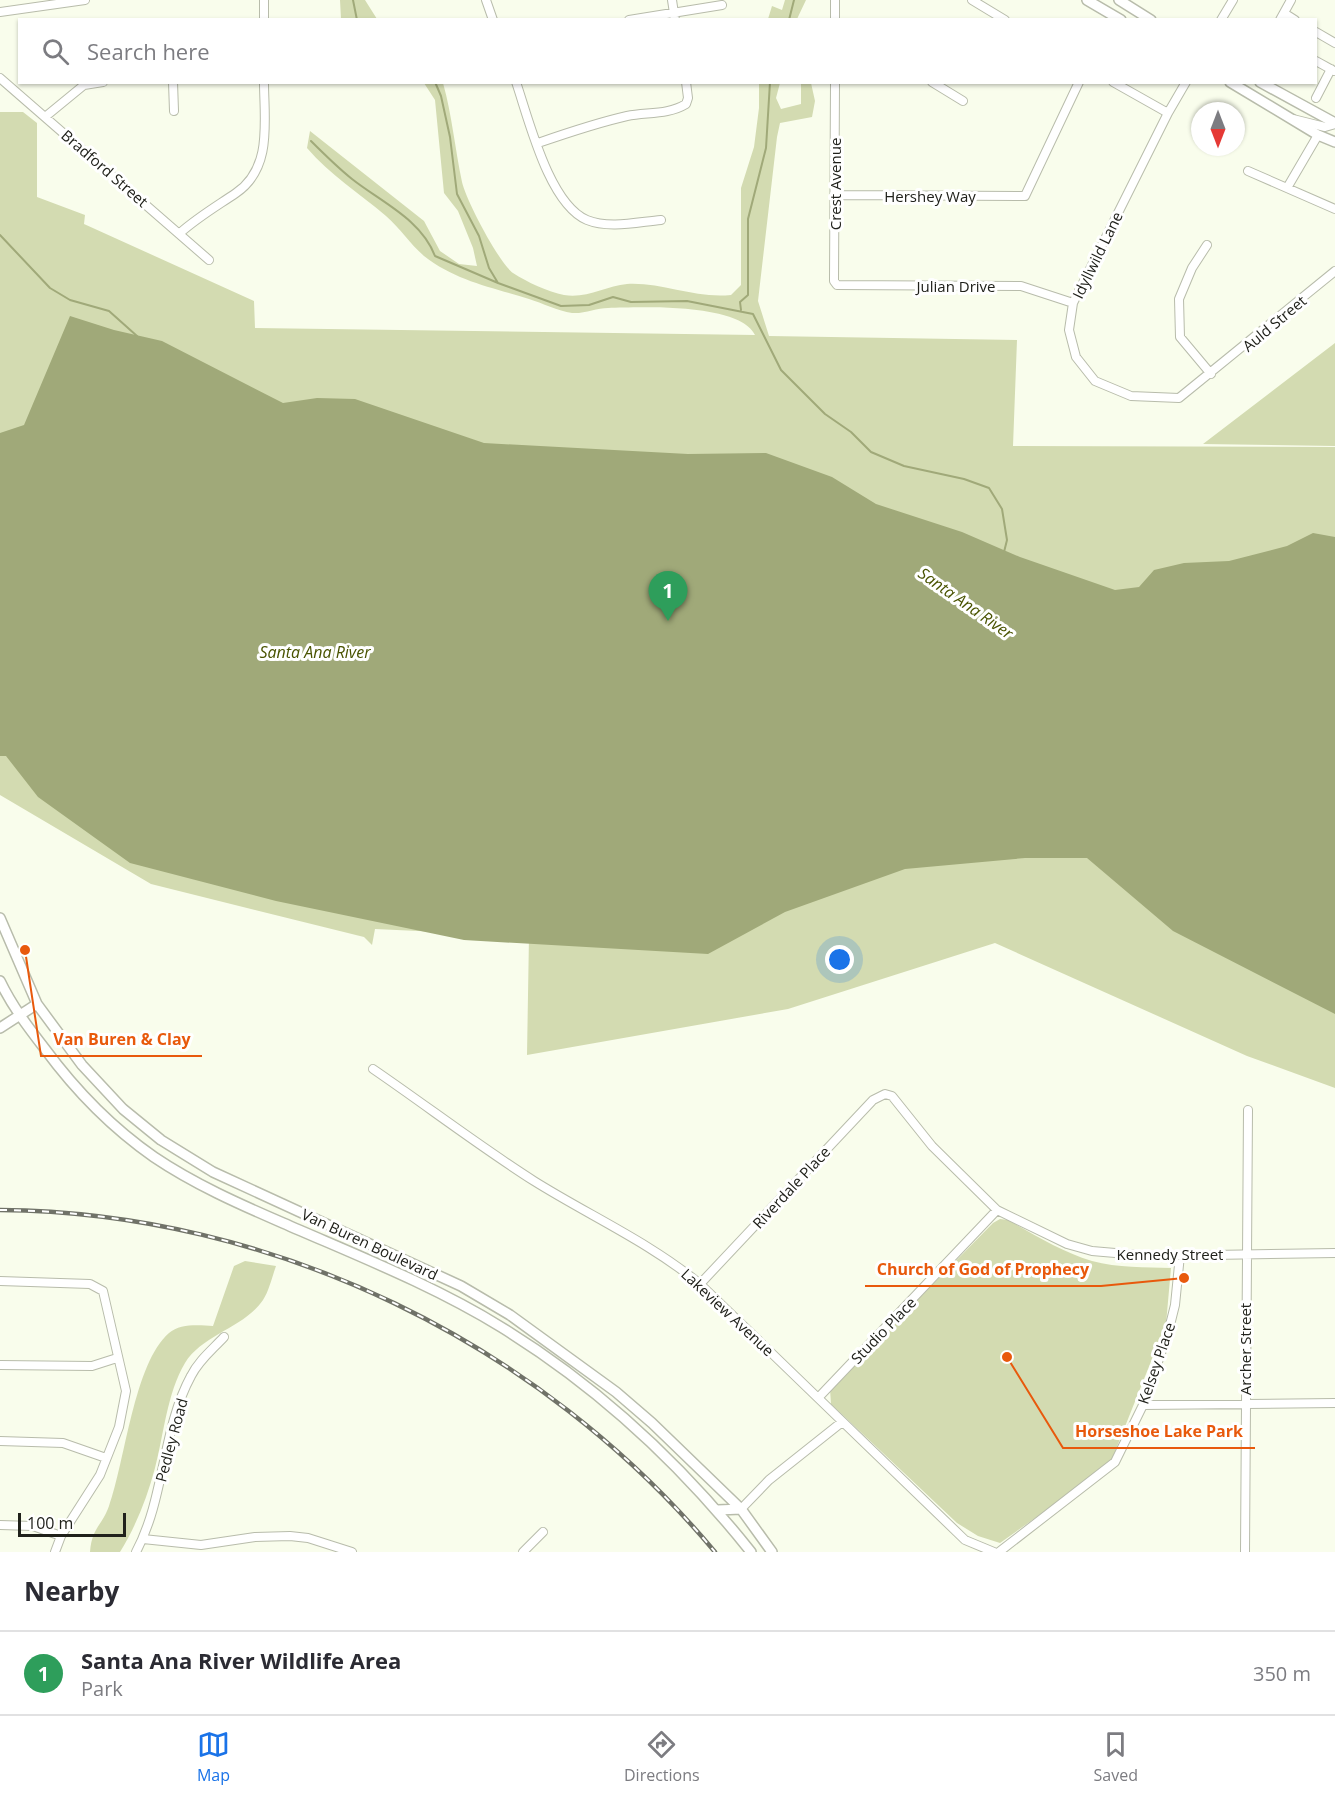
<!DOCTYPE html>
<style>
:root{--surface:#fff;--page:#f2f2f3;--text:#2b2b33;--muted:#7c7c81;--line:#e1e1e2;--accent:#1a73e8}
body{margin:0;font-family:"Open Sans",sans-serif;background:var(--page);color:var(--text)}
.compass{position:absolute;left:1191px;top:102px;width:54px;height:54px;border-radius:50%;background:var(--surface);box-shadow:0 2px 4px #0004;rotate:180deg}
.scale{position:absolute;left:18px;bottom:15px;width:108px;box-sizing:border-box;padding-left:6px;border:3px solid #20211b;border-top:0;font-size:16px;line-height:21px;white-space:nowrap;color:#20211b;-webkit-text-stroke:4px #fff;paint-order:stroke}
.you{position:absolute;left:840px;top:960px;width:21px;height:21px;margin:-15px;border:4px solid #fff;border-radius:50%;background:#1a73e8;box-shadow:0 0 0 9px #1a73e833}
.badge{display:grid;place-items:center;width:39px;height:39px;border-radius:50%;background:var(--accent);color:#fff;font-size:20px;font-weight:700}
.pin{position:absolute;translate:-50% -50px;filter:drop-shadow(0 2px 3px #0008)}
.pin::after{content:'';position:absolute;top:32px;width:21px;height:18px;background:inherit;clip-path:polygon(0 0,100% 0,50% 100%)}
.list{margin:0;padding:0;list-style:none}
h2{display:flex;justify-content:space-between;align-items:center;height:78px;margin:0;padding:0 24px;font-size:26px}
h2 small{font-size:20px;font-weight:400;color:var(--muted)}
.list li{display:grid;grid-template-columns:39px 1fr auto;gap:18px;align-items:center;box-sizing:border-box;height:84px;padding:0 24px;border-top:2px solid var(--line)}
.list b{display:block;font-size:22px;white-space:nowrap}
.list p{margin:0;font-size:20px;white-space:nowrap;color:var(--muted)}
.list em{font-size:20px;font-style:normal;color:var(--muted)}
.icon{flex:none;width:33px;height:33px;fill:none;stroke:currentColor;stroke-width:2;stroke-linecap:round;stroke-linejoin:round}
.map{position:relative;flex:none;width:1335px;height:1552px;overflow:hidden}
.search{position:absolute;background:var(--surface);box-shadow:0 2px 4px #0004;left:18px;right:18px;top:18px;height:66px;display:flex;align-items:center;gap:15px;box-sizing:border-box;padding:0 21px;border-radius:0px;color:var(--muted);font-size:22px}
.sheet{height:162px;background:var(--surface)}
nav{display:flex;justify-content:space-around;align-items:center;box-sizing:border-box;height:84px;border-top:2px solid var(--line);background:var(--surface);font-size:16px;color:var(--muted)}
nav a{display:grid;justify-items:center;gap:3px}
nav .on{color:var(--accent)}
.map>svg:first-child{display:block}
.green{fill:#d3dbb1}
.water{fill:#a0a979}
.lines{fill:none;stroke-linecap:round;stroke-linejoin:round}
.stream{stroke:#a0a979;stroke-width:2}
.minor-casing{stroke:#b8bcab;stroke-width:10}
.major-casing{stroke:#b8bcab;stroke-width:12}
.minor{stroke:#fff;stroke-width:8}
.major{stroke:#fff;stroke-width:9}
.rail-casing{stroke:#707268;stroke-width:4.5}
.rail{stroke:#fff;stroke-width:2;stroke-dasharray:7;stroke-linecap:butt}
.labels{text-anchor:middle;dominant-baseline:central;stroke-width:6;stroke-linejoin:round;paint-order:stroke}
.street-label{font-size:15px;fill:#20211b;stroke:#fff}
.water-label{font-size:16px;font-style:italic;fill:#495300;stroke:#fff}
.leader{fill:none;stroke:#e8590c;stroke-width:2}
.callout-dot{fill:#e8590c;stroke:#fff;stroke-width:2}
.callout-label{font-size:16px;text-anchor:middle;font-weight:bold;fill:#e8590c;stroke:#fff;stroke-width:6;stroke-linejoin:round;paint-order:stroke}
</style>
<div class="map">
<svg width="1335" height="1552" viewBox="0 0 1335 1552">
<rect width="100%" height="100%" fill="#f9fdec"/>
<path class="green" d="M340,0H365L377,19H341Z
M785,0H806L797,19H768L772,6L782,10Z
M424,83H443C452,115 455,149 462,182C466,200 499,263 513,273C527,282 548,292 564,295C586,299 606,286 627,284C662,282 696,299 731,295L741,285V188L754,147L759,108V83H780L776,98L781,109L801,104V83H811L815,101L812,117L780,123L777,137L758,301L769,336L1017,340L1013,446L1335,447V1088L1247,1056L995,943L788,1009L527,1055L529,936L375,929L372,945L364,937L151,884L0,795V112H23L37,123V197L85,215L84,224L254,301L255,328L755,335C740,303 641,307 608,308C597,308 584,314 572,313C558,311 542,303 529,299C491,287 456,281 424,256C410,244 400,228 386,216C359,193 330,175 307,148L310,131L424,221L440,251L459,264L477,266L473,248L458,211L444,193L435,100Z
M1335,343V446L1203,444Z
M1000,1219L1008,1220C1035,1235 1062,1252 1092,1261C1118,1268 1145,1267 1171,1268L1166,1324L1112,1459L1094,1476L1000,1543L978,1536L957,1523L831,1404L830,1389L993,1223Z
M245,1261L276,1266C272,1277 269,1291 263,1300C244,1328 203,1334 185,1363C167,1393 164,1434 155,1468C147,1498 136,1526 120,1552H90C92,1527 102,1526 109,1506C125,1462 134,1363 169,1333C180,1323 200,1325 213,1326L234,1266Z"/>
<path class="water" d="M70,316L114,330L162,341L283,403L317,398L355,399L484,443L688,454L766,453L832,477L876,504L962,532L1020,557L1115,590L1139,587L1154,570L1184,563L1229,561L1287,546L1313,533L1335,537V1014L1173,931L1087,858H1025L905,869L785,912L708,954L464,940L276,901L130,863L38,797L6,756H0V433L24,425Z"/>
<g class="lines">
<path class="stream" d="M353,0L357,20
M789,20L794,0
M435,82L441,96L450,137L457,194L479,236L489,268L498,283L561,306L589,305L613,297L631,302L687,301L753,314L781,370L825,414L851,432L871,452L904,466L964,479L989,488L1002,509L1007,540L1004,552
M311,141C324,154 337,167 352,179C381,202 421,219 435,256L498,283
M0,235L50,288L70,300L109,311L137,336
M741,310L740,302L748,295V219L766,148L770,82"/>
<g class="minor-casing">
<path id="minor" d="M486,0L493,20
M672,0L675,20
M835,0V20
M972,0L1005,20
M0,12L85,0
M1284,13L1295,20
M264,20V0
M629,20L722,5
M1221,20L1233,0
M1280,20L1291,0
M1316,32L1335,43
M1316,61L1334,71
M0,78L209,260
M173,82L174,111
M516,82C529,120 549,204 587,220C609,229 638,222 661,220
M835,82L834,281L837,285L1021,286L1073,303
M932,82L963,101
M1113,82L1168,113
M1186,82L1168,113L1073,303L1069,330L1076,357L1095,381L1131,396L1179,398L1335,271
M1316,98L1331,69
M45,117L84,85L103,82
M1293,119L1325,127L1335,124
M538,143C567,133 596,123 627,116C647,112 668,115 686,104L688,98L686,82
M1248,171L1335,209
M1287,188L1318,135
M835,195L1025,196L1079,82
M180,233C198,217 217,206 236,193C273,168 264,120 264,82
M1207,245L1192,268L1179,299L1180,337L1211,374
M373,1069C427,1106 479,1146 534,1181C590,1216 649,1242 700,1284L965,1540L994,1552
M0,1281L90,1284L103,1291L126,1391L119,1427L100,1475L61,1536L55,1552
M700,1284L873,1100L885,1094L892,1096L932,1146L997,1210L1067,1244L1092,1251L1150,1256L1335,1253
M0,1365L92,1366L117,1358
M818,1398L997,1210
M1143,1405L1335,1403
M0,1441L63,1443L106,1458
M741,1509L769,1480L842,1422
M0,1525L33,1526L61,1536
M143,1539L201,1545L255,1537L290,1536L308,1538L352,1552
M136,1552C165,1498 162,1429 191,1376C199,1360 212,1350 224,1337
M523,1552L543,1532
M999,1552L1115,1462L1143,1405L1168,1333L1175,1305L1180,1255
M1245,1552L1248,1110"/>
</g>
<g class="major-casing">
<path id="major" d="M1087,0L1121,20
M1119,0L1151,20
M1230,82L1318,135L1335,142
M1260,82L1335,123
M0,918L37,1004L82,1065L123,1109L161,1140L213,1172L461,1286L510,1315L616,1392L652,1423L741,1509L772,1552
M0,981C12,1006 28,1027 45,1049C76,1091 111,1127 154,1157C194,1184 239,1204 283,1223C356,1255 433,1285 501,1327C597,1386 681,1464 751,1552
M0,1028L37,1004
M718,1510L741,1509"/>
</g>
<use href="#minor" class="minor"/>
<use href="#major" class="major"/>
<g class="rail-casing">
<path id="rail" d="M0,1210C273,1212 541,1343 715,1552"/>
</g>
<use href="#rail" class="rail"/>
</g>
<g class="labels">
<g class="street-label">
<text transform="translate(105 168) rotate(41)">Bradford Street</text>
<text transform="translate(835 184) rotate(-90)">Crest Avenue</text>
<text x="930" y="196">Hershey Way</text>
<text transform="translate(1097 255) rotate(-64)">Idyllwild Lane</text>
<text x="956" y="286">Julian Drive</text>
<text transform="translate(1274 323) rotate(-40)">Auld Street</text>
<text transform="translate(791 1187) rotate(-47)">Riverdale Place</text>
<text transform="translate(370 1244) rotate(25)">Van Buren Boulevard</text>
<text x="1170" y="1254">Kennedy Street</text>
<text transform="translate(728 1312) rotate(43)">Lakeview Avenue</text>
<text transform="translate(883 1330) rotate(-46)">Studio Place</text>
<text transform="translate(1245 1349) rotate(-90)">Archer Street</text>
<text transform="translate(1156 1363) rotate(-71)">Kelsey Place</text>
<text transform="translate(171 1440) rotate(-75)">Pedley Road</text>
</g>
<g class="water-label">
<text transform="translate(966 603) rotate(35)">Santa Ana River</text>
<text x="315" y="652">Santa Ana River</text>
</g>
</g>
<path class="leader" d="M25 950L41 1056H202M1184 1278L1101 1286H865M1007 1357L1063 1448H1255"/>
<g class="callout-dot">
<circle cx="25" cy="950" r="6"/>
<circle cx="1184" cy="1278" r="6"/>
<circle cx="1007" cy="1357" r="6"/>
</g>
<g class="callout-label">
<text x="122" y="1045">Van Buren &amp; Clay</text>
<text x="983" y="1275">Church of God of Prophecy</text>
<text x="1159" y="1437">Horseshoe Lake Park</text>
</g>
</svg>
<svg class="compass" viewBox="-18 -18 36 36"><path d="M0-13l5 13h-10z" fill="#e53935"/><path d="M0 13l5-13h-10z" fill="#7c7c81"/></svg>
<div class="scale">100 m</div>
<div class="you"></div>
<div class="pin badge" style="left:668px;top:621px;background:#2e9e5b">1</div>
<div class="search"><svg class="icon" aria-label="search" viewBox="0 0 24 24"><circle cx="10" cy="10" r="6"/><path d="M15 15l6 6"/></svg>Search here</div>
</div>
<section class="sheet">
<h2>Nearby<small></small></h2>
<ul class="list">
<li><span class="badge" style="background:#2e9e5b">1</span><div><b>Santa Ana River Wildlife Area</b><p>Park</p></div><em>350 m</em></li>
</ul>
</section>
<nav>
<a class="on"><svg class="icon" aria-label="map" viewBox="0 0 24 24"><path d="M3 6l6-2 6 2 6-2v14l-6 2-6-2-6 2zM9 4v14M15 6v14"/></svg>Map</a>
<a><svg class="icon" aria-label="directions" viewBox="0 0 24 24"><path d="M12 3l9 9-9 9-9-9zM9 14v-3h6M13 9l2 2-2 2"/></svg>Directions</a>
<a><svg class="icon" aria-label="saved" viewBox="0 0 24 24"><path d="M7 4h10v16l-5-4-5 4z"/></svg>Saved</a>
</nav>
